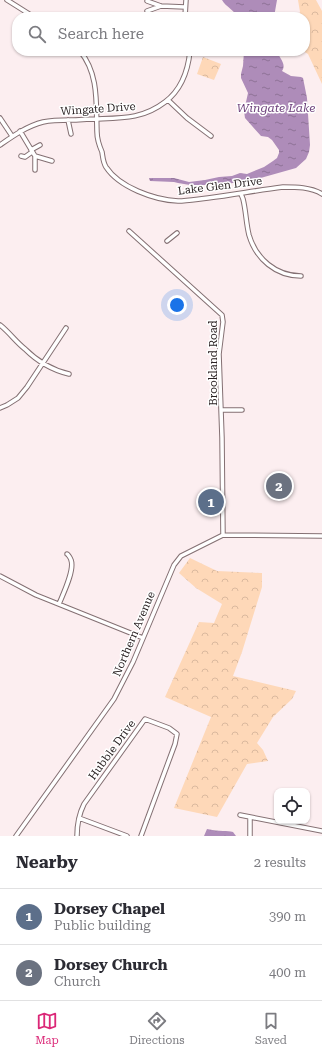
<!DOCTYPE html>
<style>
:root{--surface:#fff;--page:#f2f2f3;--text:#2b2b33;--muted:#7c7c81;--line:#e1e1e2;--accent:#db2777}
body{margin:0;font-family:"Roboto Serif",serif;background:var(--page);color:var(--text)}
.controls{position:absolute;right:12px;bottom:12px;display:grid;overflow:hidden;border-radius:8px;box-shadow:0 1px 3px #0004}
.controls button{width:36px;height:36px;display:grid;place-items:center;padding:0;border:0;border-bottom:1px solid var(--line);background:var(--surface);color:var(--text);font:20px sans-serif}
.you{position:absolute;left:177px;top:305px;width:14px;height:14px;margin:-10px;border:3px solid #fff;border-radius:50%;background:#1a73e8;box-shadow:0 0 0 6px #1a73e833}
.badge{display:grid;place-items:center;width:26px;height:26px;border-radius:50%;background:var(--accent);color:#fff;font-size:13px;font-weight:700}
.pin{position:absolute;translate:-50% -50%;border:2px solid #fff;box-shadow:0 1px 4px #0006}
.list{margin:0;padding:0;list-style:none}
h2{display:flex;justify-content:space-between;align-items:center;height:52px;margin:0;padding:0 16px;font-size:17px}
h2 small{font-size:13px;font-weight:400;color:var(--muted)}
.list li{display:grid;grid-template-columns:26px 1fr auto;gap:12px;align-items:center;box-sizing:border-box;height:56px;padding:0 16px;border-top:1px solid var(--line)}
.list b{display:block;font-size:15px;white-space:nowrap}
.list p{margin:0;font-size:13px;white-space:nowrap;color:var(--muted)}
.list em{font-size:13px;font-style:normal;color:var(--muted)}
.icon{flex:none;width:22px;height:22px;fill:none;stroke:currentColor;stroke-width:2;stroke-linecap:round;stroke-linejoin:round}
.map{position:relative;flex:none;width:322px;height:836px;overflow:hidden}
.search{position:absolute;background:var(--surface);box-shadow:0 1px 3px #0004;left:12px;right:12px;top:12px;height:44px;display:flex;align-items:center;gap:10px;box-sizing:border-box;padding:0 14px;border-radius:16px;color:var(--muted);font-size:15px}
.sheet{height:164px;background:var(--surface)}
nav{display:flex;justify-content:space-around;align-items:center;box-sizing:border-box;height:56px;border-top:1px solid var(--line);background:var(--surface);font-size:11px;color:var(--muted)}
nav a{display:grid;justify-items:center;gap:2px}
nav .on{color:var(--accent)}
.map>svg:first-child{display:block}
.forest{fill:url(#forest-crowns)}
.water{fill:url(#water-ripples)}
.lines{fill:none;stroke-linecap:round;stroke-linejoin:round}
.minor-casing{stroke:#847073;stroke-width:5.5}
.minor{stroke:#fff;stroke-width:3.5}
.labels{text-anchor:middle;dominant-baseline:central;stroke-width:3;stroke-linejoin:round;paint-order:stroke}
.street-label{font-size:11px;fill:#2a2223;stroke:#fff}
.water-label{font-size:12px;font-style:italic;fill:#6f437d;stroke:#fff}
</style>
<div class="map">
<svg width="322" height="836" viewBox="0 0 322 836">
<defs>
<pattern id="forest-crowns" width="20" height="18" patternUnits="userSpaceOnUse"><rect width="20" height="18" fill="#fed8b8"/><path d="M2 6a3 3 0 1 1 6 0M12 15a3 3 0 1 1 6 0" fill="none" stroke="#dab99e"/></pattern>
<pattern id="water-ripples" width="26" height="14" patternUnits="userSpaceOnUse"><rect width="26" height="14" fill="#ae8cb9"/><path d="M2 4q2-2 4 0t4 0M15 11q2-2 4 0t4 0" fill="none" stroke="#8e7296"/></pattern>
</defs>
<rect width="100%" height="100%" fill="#fceef0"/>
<path class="forest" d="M298,0H316L322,11V84L308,54L303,51H305V17H298L300,12Z
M203,57L221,64L214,80L197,74Z
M190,558L217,571L262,573V587L242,652L233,676L296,691L292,699L273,717L257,743L263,750L268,761L247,764L217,817L174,808L211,717L165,697L199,622L214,623L222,604L196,588L179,573Z"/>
<path class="water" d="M222,0H277L274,17H238C234,10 226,7 222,0Z
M244,51H277C279,58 287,64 282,71L291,76L301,77L303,78L307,98L310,145L309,152L306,159L296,168L257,179L220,185H190L178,183L174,182L150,181L149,178H174L189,182L205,180L219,177L232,176L240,173L247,174L264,167L273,161L277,158L279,153V150L272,140L268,137L261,136L245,118L244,111L248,93L241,78V74L243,66Z
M207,829C212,830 218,831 223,831C227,831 230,831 233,832L236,836H204Z"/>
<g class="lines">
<g class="minor-casing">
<path id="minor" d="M7,0L34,17
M147,1L161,6L185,7
M147,11L161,6
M185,17L186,0
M80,51C99,74 96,103 97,132C97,140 99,145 102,152C103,158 103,162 106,167C119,187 154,200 178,201C188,201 198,199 208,198C233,195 258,190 283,187C296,187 311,187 322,194
M168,100L187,118L211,136
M0,118L12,136
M68,120L71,134
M20,131L35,156V170
M0,145C13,136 27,126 43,122C52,120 62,120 71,120C79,120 87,119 95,119C122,118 143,119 165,102C181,90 188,71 190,51
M31,150L40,145
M21,156L25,157L32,152
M35,156L52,161
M241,194L243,199C246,211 246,223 249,235C256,259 276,276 301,276
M129,231L222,315L223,322L219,354L222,438L223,535
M167,241L177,233
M0,325C9,332 16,342 25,349C37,361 52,370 69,374
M0,408L7,405L18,398L27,387L66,328
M222,410H242
M0,576L36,595L143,638
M59,604C63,594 75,570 71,560C71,559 68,554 67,554
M240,815L322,831
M79,818L127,836
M16,836L114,699L133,662L174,565L181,556L223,535L322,536
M77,836C77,825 79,814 84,804L145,719L169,728L177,734L175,744L141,836
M250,836V818"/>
</g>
<use href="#minor" class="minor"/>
</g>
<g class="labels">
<g class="street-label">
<text transform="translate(98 109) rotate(-4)">Wingate Drive</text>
<text transform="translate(220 186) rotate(-7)">Lake Glen Drive</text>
<text transform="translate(213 363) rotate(-90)">Brookland Road</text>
<text transform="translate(134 634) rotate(-67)">Northern Avenue</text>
<text transform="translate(112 750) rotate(-54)">Hubble Drive</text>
</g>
<g class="water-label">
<text x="276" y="108">Wingate Lake</text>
</g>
</g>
</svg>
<div class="controls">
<button><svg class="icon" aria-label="locate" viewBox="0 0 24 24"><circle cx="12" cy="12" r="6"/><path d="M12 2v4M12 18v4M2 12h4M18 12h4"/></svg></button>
</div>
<div class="you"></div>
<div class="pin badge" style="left:211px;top:502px;background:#5c6f8a">1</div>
<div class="pin badge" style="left:279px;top:486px;background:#6b7280">2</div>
<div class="search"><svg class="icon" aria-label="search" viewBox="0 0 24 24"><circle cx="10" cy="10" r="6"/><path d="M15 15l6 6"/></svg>Search here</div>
</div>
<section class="sheet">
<h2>Nearby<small>2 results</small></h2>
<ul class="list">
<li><span class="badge" style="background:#5c6f8a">1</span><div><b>Dorsey Chapel</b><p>Public building</p></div><em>390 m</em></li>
<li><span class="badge" style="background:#6b7280">2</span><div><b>Dorsey Church</b><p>Church</p></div><em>400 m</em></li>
</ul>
</section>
<nav>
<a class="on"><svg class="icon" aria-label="map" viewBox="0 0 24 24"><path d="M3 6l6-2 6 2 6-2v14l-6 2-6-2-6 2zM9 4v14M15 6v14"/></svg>Map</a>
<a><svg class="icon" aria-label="directions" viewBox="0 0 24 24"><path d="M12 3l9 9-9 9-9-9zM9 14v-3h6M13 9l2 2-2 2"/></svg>Directions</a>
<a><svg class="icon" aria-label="saved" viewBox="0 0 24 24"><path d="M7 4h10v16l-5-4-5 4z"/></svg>Saved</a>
</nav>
